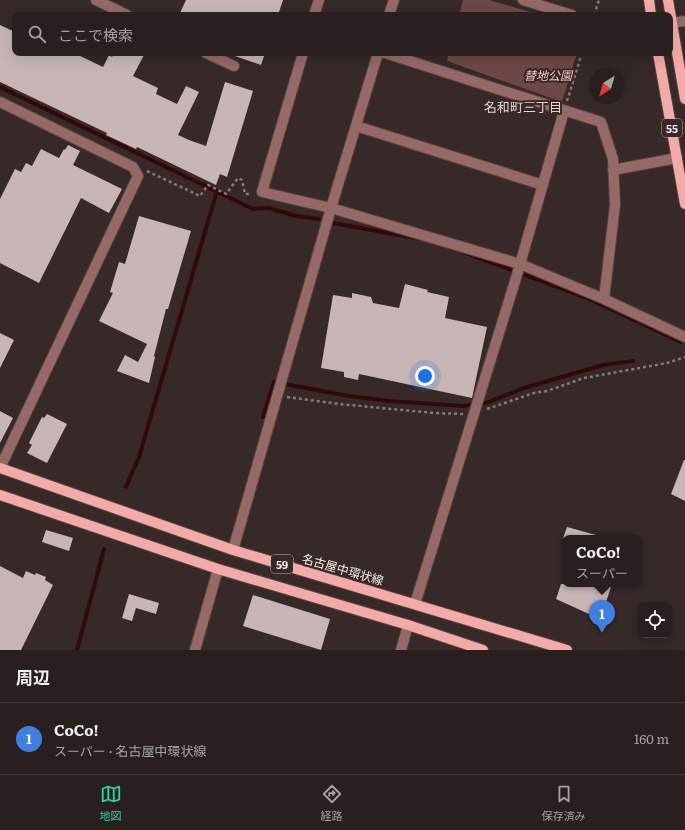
<!DOCTYPE html>
<html lang="ja">
<meta charset="utf-8">
<style>
:root{--surface:#281f1e;--page:#342c2b;--text:#f1f3f6;--muted:#a5a2a4;--line:#443d3c;--accent:#26d5ae}
body{margin:0;font-family:Literata,"Noto Sans JP",serif;background:var(--page);color:var(--text)}
.controls{position:absolute;right:12px;bottom:12px;display:grid;overflow:hidden;border-radius:8px;box-shadow:0 4px 16px #0002}
.controls button{width:36px;height:36px;display:grid;place-items:center;padding:0;border:0;border-bottom:1px solid var(--line);background:var(--surface);color:var(--text);font:20px sans-serif}
.compass{position:absolute;left:589px;top:68px;width:36px;height:36px;border-radius:50%;background:var(--surface);box-shadow:0 4px 16px #0002;rotate:217deg}
.you{position:absolute;left:425px;top:376px;width:14px;height:14px;margin:-10px;border:3px solid #fff;border-radius:50%;background:#1a73e8;box-shadow:0 0 0 6px #1a73e833}
.badge{display:grid;place-items:center;width:26px;height:26px;border-radius:50%;background:var(--accent);color:#fff;font-size:13px;font-weight:700}
.pin{position:absolute;translate:-50% -33px;filter:drop-shadow(0 1px 2px #0008)}
.pin::after{content:'';position:absolute;top:21px;width:14px;height:12px;background:inherit;clip-path:polygon(0 0,100% 0,50% 100%)}
.popup{position:absolute;left:562px;top:535px;width:80px;height:52px;box-sizing:border-box;display:grid;place-content:center;border-radius:8px;background:var(--surface);filter:drop-shadow(0 1px 3px #0005);font-size:13px;white-space:nowrap;color:var(--muted)}
.popup b{font-size:15px;color:var(--text)}
.popup::after{content:'';position:absolute;left:50%;top:100%;margin-left:-8px;border:8px solid transparent;border-top-color:var(--surface)}
.list{margin:0;padding:0;list-style:none}
h2{display:flex;justify-content:space-between;align-items:center;height:52px;margin:0;padding:0 16px;font-size:17px}
h2 small{font-size:13px;font-weight:400;color:var(--muted)}
.list li{display:grid;grid-template-columns:26px 1fr auto;gap:12px;align-items:center;box-sizing:border-box;height:72px;padding:0 16px;border-top:1px solid var(--line)}
.list b{display:block;font-size:15px;white-space:nowrap}
.list p{margin:0;font-size:13px;white-space:nowrap;color:var(--muted)}
.list em{font-size:13px;font-style:normal;color:var(--muted)}
.icon{flex:none;width:22px;height:22px;fill:none;stroke:currentColor;stroke-width:2;stroke-linecap:round;stroke-linejoin:round}
.map{position:relative;flex:none;width:685px;height:650px;overflow:hidden}
.search{position:absolute;background:var(--surface);box-shadow:0 4px 16px #0002;left:12px;right:12px;top:12px;height:44px;display:flex;align-items:center;gap:10px;box-sizing:border-box;padding:0 14px;border-radius:8px;color:var(--muted);font-size:15px}
.sheet{height:124px;background:var(--surface)}
nav{display:flex;justify-content:space-around;align-items:center;box-sizing:border-box;height:56px;border-top:1px solid var(--line);background:var(--surface);font-size:11px;color:var(--muted)}
nav a{display:grid;justify-items:center;gap:2px}
nav .on{color:var(--accent)}
.map>svg:first-child{display:block}
.green{fill:#6d4745}
.lines{fill:none;stroke-linecap:round;stroke-linejoin:round}
.stream{stroke:#33080a;stroke-width:4}
.building{fill:#c7b6b5}
.minor-casing{stroke:#514443;stroke-width:12}
.major-casing{stroke:#514443;stroke-width:12}
.path{stroke:#857a79;stroke-width:2.5;stroke-dasharray:3 3;stroke-linecap:butt}
.minor{stroke:#966967;stroke-width:10}
.major{stroke:#f4aaa6;stroke-width:10}
.labels{text-anchor:middle;dominant-baseline:central;stroke-width:4;stroke-linejoin:round;paint-order:stroke}
.shield{fill:#362928;stroke:#bbb1b0;stroke-width:1}
.shield-label{font-size:11px;font-weight:bold;fill:#f4ebea}
.park-label{font-size:12px;font-style:italic;fill:#f7c4c0;stroke:#362928}
.street-label{font-size:12px;fill:#f4ebea;stroke:#362928}
.neighbourhood-label{font-size:13px;fill:#e4d3d2;stroke:#362928}
</style>
<div class="map">
<svg width="685" height="650" viewBox="0 0 685 650">
<rect width="100%" height="100%" fill="#362928"/>
<path class="green" d="M463,0H489L541,15H459Z
M449,53H577L562,102L447,61Z"/>
<g class="lines">
<path class="stream" d="M0,87L253,209L269,208L296,216L319,219
M333,223L421,239
M463,252L585,297L681,342
M263,417L274,382L349,396L389,401L463,406L486,403L524,388L603,365L633,361
M126,487L139,457L217,191
M77,650L104,549"/>
</g>
<path class="building" d="M186,0H283L278,15H179Z
M0,25L15,32V53H74L103,67L109,55L112,57L114,53H145L133,76L158,88L156,94L177,104L186,86L199,92L178,135L189,140L206,146L225,82L253,91L227,177L220,174L216,185L137,147L136,149L106,135L107,133L0,82Z
M233,53H265L261,65L232,55Z
M68,145L80,151L73,165L122,189L109,213L81,198L39,283L0,263V199L15,169L21,172L26,163L32,166L41,149L59,158L64,149L65,150Z
M139,216L191,231L168,309H166L154,356L155,357L149,383L117,371L125,355L138,362L147,344L99,321L113,293L110,292L119,262L125,264Z
M405,284L428,290L427,292L449,297L445,318L487,327L472,398L359,374L358,380L344,377V372L321,368L333,295L352,298V293L371,297L373,303L399,308Z
M0,333L14,340L0,368Z
M0,411L13,418L0,443Z
M47,414L67,424L47,463L27,453L32,445L29,443L42,417L44,418Z
M684,460H685V501L671,494Z
M567,527L596,535L595,538H563Z
M46,530L73,538L69,551L42,542Z
M0,566L23,578L26,571L35,575L36,573L46,577L45,580L53,585L21,650H0Z
M561,584H612L605,605L600,603L591,609L589,614L556,599Z
M129,594L159,603L156,614L136,608L132,621L122,618Z
M253,595L330,619L321,650L243,626Z"/>
<g class="lines">
<g class="minor-casing">
<path id="minor" d="M96,0L127,15
M523,0L572,15
M314,15L319,0
M389,15L394,0
M670,23L685,21
M206,53L234,66
M303,53L262,192L331,208L520,264L604,299L685,337
M385,53L601,122L613,159L615,205L604,299
M0,102L133,167L138,176L0,468
M356,126L543,185
M613,170L677,158
M233,550L331,208L378,53
M415,604L516,278L564,111
M195,650L218,569
M401,650L408,625"/>
</g>
<g class="major-casing">
<path id="major" d="M649,0L651,15
M668,0L685,99
M658,53L685,204
M0,468L233,550L567,650
M0,495L218,569L408,625L483,650"/>
</g>
<path class="path" d="M594,15L599,0
M567,101L582,53
M147,171L200,196L208,185L226,194L238,178L242,180L245,194H252
M287,397L339,404L434,413L463,414
M487,409L534,393L547,391L584,378L667,363L685,357"/>
<use href="#minor" class="minor"/>
<use href="#major" class="major"/>
</g>
<g class="labels">
<g class="shield">
<rect x="662" y="119" width="20" height="18" rx="3"/>
<rect x="271" y="555" width="22" height="18" rx="3"/>
</g>
<g class="shield-label">
<text x="672" y="128">55</text>
<text x="282" y="564">59</text>
</g>
<g class="park-label">
<text x="548" y="75">替地公園</text>
</g>
<g class="street-label">
<text transform="translate(343 569) rotate(16)">名古屋中環状線</text>
</g>
<g class="neighbourhood-label">
<text x="523" y="106">名和町三丁目</text>
</g>
</g>
</svg>
<div class="controls">
<button><svg class="icon" aria-label="locate" viewBox="0 0 24 24"><circle cx="12" cy="12" r="6"/><path d="M12 2v4M12 18v4M2 12h4M18 12h4"/></svg></button>
</div>
<svg class="compass" viewBox="-18 -18 36 36"><path d="M0-13l5 13h-10z" fill="#e53935"/><path d="M0 13l5-13h-10z" fill="#a5a2a4"/></svg>
<div class="you"></div>
<div class="pin badge" style="left:602px;top:633px;background:#3f7fe0">1</div>
<div class="popup"><b>CoCo!</b>スーパー</div>
<div class="search"><svg class="icon" aria-label="search" viewBox="0 0 24 24"><circle cx="10" cy="10" r="6"/><path d="M15 15l6 6"/></svg>ここで検索</div>
</div>
<section class="sheet">
<h2>周辺<small></small></h2>
<ul class="list">
<li><span class="badge" style="background:#3f7fe0">1</span><div><b>CoCo!</b><p>スーパー · 名古屋中環状線</p></div><em>160 m</em></li>
</ul>
</section>
<nav>
<a class="on"><svg class="icon" aria-label="map" viewBox="0 0 24 24"><path d="M3 6l6-2 6 2 6-2v14l-6 2-6-2-6 2zM9 4v14M15 6v14"/></svg>地図</a>
<a><svg class="icon" aria-label="directions" viewBox="0 0 24 24"><path d="M12 3l9 9-9 9-9-9zM9 14v-3h6M13 9l2 2-2 2"/></svg>経路</a>
<a><svg class="icon" aria-label="saved" viewBox="0 0 24 24"><path d="M7 4h10v16l-5-4-5 4z"/></svg>保存済み</a>
</nav>
